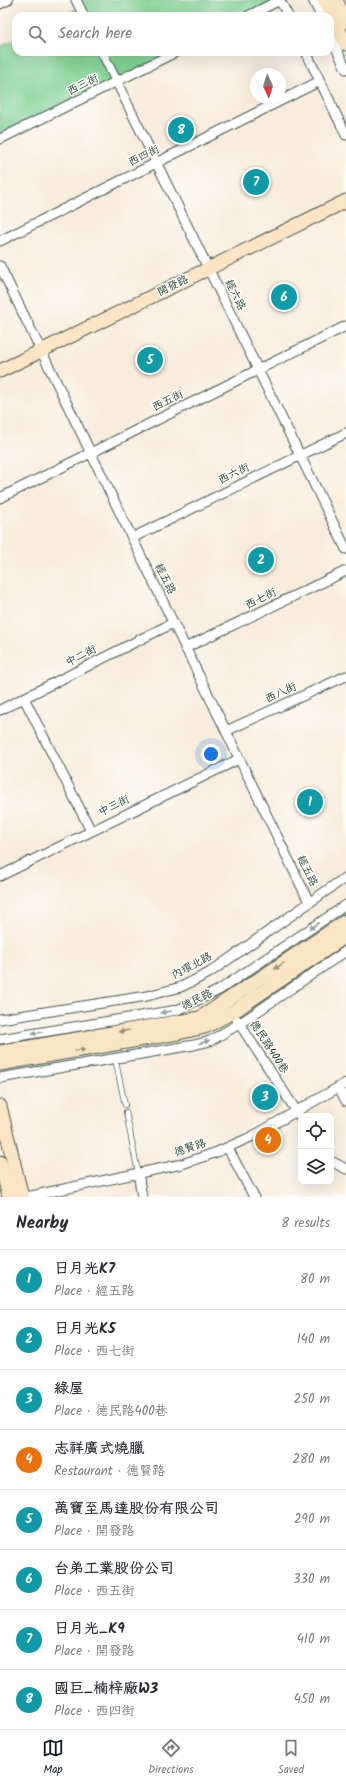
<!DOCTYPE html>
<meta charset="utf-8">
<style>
:root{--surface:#fff;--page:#f7f7f7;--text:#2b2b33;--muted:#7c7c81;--line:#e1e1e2;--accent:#111827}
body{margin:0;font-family:Kalam,"LXGW WenKai TC",sans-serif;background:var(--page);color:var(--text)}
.controls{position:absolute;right:12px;bottom:12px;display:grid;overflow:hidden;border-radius:8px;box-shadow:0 4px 16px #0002}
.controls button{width:36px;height:36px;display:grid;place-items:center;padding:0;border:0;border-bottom:1px solid var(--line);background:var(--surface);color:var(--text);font:20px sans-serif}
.compass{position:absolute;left:250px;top:68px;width:36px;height:36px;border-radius:50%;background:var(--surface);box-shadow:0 4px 16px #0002;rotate:176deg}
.you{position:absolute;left:211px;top:754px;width:14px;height:14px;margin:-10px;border:3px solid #fff;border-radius:50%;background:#1a73e8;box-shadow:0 0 0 6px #1a73e833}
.badge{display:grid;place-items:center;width:26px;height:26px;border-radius:50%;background:var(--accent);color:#fff;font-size:13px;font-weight:700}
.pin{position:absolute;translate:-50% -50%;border:2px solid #fff;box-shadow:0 1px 4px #0006}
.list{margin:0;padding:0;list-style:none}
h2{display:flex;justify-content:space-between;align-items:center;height:52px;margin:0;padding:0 16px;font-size:17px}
h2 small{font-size:13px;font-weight:400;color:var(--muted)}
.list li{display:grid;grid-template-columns:26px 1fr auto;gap:12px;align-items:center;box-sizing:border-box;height:60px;padding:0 16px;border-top:1px solid var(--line)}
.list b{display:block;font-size:15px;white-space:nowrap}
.list p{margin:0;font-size:13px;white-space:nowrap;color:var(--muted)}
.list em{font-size:13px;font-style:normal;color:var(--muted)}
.icon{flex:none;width:22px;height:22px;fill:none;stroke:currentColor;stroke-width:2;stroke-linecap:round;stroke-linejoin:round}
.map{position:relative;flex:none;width:346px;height:1197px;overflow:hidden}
.search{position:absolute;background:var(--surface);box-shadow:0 4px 16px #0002;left:12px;right:12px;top:12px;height:44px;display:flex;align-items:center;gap:10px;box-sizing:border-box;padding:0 14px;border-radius:12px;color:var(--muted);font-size:15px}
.sheet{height:532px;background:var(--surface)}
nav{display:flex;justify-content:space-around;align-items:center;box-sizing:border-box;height:56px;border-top:1px solid var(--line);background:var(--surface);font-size:11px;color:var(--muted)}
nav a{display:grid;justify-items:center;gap:2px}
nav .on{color:var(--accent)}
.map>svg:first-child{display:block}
.green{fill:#7fd192;stroke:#4f8763}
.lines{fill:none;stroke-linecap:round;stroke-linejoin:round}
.lane-casing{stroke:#40574d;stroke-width:6}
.street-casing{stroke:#40574d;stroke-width:11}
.secondary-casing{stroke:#40574d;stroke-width:15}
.lane{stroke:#fff;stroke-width:4.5}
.street{stroke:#fff;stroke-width:9}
.secondary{stroke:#fce5c4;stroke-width:13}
.oneway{fill:#8f9e9a}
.oneway2{fill:#8e917c}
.labels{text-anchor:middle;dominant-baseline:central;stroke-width:3;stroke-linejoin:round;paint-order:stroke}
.street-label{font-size:11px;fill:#1f3d34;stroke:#fdfcf7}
</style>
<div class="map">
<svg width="346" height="1197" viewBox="0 0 346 1197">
<rect width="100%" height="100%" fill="#fdfcf7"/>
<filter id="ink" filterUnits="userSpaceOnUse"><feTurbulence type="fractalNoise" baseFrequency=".025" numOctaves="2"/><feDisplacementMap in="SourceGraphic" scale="8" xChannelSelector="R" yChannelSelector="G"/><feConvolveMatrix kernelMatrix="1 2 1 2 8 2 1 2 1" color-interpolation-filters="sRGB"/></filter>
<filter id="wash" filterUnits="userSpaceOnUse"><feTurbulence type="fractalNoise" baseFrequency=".012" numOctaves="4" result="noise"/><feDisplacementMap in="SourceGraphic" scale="16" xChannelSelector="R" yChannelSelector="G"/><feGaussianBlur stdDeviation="0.9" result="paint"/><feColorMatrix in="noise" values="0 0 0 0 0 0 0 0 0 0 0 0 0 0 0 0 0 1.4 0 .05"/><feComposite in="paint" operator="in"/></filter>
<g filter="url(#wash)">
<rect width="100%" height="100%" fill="#f8ecdb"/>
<path class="green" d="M76,0H280L248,16H62L79,8Z
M16,39V52H176L0,139V47Z"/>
</g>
<g filter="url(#ink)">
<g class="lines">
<g class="lane-casing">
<path id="lane" d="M115,1058L125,1105
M126,1112L138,1173"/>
</g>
<g class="street-casing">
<path id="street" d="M76,0L84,16
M280,0L288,16
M313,0L321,16
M0,4L8,0
M248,16L280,0
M330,35L346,69
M102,52L346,549
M306,52L346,135
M0,139L176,52
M0,241L320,81
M0,266L309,902
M0,498L346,326
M132,538L346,433
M185,648L346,571
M24,698L91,831
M0,710L173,623
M226,731L346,676
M0,876L239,759
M0,1019L147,996L181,987L209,973L346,877
M237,1020L301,1118
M0,1039L177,1010L219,990L346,905
M0,1078L194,1045L210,1041L239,1024L346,951
M339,1088L346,1101
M228,1148L254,1197
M331,1161L346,1169
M138,1173L142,1197
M26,1197L182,1164L217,1152L253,1136L346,1083"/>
</g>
<g class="secondary-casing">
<path id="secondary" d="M324,0L346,44
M336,0L346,21
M0,371L346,201
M0,1052L200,1018L346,921
M0,1064L178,1033L205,1027L233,1012L346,936
M0,1106L22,1197
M0,1162L9,1197"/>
</g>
<use href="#lane" class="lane"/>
<use href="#street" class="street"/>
<use href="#secondary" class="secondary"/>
</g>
<defs><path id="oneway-solid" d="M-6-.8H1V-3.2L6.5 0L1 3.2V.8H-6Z"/></defs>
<g class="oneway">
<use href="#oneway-solid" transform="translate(314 926) rotate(146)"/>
<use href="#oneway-solid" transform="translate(166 1012) rotate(171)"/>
<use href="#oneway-solid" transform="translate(37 1033) rotate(171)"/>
<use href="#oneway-solid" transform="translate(204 1042) rotate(-16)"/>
</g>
<g class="oneway2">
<use href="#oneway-solid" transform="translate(279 966) rotate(146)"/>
<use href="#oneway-solid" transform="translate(124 1031) rotate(171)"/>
<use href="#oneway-solid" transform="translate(80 1050) rotate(-10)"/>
</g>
</g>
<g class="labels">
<g class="street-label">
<text transform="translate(83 85) rotate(-26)">西三街</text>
<text transform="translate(144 156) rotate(-26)">西四街</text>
<text transform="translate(173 286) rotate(-26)">開發路</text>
<text transform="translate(235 295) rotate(64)">經六路</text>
<text transform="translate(168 401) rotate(-26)">西五街</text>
<text transform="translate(234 474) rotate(-26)">西六街</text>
<text transform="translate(165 579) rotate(64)">經五路</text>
<text transform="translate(261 599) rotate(-26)">西七街</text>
<text transform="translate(81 656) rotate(-27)">中二街</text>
<text transform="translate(281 693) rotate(-25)">西八街</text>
<text transform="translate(114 806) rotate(-26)">中三街</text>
<text transform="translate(307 871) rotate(64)">經五路</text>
<text transform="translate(192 966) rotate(-28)">內環北路</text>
<text transform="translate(197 1000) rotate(-26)">德民路</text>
<text transform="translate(269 1047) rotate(57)">德民路400巷</text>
<text transform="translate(190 1148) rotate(-18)">德賢路</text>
</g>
</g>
</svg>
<div class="controls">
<button><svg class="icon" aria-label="locate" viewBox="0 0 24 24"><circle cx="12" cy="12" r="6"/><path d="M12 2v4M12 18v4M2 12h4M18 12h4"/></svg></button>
<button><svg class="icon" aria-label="layers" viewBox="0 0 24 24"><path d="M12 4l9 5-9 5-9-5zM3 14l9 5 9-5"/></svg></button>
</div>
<svg class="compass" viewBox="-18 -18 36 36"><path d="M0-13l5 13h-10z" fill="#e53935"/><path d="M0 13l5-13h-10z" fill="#7c7c81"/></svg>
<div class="you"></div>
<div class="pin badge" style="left:310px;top:802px;background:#0f9aa8">1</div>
<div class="pin badge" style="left:261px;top:560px;background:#0f9aa8">2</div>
<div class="pin badge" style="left:265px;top:1097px;background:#0f9aa8">3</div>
<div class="pin badge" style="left:268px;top:1140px;background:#e8710a">4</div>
<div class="pin badge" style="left:150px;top:360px;background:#0f9aa8">5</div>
<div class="pin badge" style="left:284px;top:297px;background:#0f9aa8">6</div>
<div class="pin badge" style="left:256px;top:182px;background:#0f9aa8">7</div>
<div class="pin badge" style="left:181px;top:130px;background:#0f9aa8">8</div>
<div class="search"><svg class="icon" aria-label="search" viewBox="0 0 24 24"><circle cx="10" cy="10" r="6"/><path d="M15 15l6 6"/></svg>Search here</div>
</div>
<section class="sheet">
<h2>Nearby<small>8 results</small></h2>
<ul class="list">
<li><span class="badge" style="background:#0f9aa8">1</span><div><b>日月光K7</b><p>Place · 經五路</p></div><em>80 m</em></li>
<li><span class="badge" style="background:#0f9aa8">2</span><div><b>日月光K5</b><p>Place · 西七街</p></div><em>140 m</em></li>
<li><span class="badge" style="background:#0f9aa8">3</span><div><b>綠屋</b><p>Place · 德民路400巷</p></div><em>250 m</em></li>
<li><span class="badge" style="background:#e8710a">4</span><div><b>志祥廣式燒臘</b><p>Restaurant · 德賢路</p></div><em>280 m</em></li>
<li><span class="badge" style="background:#0f9aa8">5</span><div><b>萬寶至馬達股份有限公司</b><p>Place · 開發路</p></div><em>290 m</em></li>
<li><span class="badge" style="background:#0f9aa8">6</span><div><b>台弟工業股份公司</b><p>Place · 西五街</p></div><em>330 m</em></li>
<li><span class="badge" style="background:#0f9aa8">7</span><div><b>日月光_K9</b><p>Place · 開發路</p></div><em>410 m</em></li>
<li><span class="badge" style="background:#0f9aa8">8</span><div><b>國巨_楠梓廠W3</b><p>Place · 西四街</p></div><em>450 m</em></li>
</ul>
</section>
<nav>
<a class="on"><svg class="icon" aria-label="map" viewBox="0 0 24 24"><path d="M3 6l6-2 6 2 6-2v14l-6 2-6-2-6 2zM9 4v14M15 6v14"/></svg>Map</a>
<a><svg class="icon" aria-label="directions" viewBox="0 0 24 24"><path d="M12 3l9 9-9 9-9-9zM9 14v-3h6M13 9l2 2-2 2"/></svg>Directions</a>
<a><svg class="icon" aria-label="saved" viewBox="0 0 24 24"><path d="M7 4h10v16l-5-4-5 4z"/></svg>Saved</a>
</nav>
